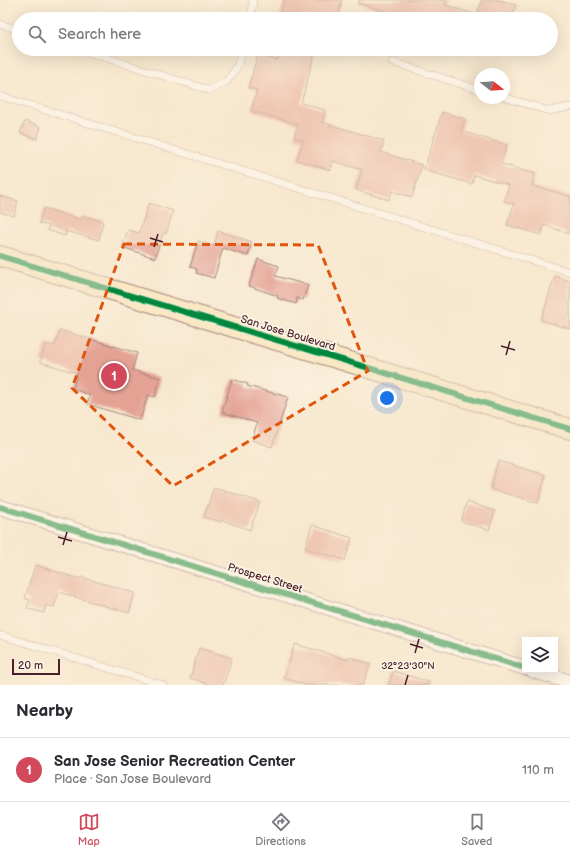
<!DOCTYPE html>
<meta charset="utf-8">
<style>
:root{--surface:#fff;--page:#f2f2f3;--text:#2b2b33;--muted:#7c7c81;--line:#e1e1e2;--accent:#d1495b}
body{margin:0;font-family:"Balsamiq Sans",sans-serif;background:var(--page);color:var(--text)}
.controls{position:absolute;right:12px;bottom:12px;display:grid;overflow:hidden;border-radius:0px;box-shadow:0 4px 16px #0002}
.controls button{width:36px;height:36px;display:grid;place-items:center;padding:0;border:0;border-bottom:1px solid var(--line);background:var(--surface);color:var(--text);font:20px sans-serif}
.compass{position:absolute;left:474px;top:68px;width:36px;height:36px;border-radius:50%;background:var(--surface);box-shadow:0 4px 16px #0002;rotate:107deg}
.scale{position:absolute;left:12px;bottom:10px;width:48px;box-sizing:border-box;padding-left:4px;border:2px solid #4a1f2b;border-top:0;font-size:11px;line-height:14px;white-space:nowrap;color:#4a1f2b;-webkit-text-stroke:3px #fcf5e5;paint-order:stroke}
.you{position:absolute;left:387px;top:398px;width:14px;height:14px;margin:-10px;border:3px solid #fff;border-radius:50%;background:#1a73e8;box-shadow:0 0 0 6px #1a73e833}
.badge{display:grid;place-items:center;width:26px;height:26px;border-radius:50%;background:var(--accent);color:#fff;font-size:13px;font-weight:700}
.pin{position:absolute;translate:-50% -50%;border:2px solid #fff;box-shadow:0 1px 4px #0006}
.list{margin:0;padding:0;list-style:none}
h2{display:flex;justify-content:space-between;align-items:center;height:52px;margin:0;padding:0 16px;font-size:17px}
h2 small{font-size:13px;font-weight:400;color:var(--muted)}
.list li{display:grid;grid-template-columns:26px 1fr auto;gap:12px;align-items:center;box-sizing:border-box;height:64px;padding:0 16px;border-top:1px solid var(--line)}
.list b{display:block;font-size:15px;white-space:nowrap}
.list p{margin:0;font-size:13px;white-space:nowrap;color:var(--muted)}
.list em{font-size:13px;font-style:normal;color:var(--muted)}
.icon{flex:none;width:22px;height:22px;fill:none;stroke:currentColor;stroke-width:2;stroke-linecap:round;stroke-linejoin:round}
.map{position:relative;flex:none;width:570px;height:685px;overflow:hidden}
.search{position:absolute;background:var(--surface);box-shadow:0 4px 16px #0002;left:12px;right:12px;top:12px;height:44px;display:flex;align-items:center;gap:10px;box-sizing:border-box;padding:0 14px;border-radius:22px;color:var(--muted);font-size:15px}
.sheet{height:116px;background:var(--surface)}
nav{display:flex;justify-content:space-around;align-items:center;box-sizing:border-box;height:56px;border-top:1px solid var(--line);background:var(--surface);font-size:11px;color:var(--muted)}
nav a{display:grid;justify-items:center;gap:2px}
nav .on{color:var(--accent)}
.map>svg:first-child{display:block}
.building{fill:#e4a294}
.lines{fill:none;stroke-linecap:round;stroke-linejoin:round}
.lane-casing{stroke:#a0837c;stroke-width:8}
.street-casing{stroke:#a0837c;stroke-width:16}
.secondary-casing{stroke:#a0837c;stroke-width:22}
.lane{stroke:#fff;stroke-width:7}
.street{stroke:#fff;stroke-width:14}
.secondary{stroke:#fae7c3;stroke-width:20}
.cycleway-casing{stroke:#fcf5e5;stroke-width:8}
.cycleway{stroke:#00873e;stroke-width:6}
.marked{fill:none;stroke:#e0560e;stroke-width:3;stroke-dasharray:8 5;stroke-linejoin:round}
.ticks{fill:none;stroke:#4a1f2b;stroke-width:1.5}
.labels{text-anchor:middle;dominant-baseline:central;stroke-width:3.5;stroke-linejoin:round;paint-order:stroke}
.street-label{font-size:11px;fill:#4a1f2b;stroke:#fcf5e5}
.ticks-label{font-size:10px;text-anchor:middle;fill:#4a1f2b;stroke:#fcf5e5;stroke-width:3.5;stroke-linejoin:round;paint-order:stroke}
</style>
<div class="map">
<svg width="570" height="685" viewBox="0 0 570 685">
<rect width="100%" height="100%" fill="#fcf5e5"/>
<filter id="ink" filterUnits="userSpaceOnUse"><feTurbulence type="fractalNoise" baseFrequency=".025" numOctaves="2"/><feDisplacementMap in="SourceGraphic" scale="8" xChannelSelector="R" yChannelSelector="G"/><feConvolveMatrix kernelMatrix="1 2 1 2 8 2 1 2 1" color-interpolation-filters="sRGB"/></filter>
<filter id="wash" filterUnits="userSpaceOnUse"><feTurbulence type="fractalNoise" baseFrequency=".012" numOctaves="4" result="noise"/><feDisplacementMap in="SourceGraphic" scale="16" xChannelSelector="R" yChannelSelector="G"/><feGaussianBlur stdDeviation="0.9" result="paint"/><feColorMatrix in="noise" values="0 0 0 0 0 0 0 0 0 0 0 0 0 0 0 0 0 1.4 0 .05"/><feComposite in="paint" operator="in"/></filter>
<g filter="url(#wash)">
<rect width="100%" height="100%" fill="#f7e7ce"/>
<g id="blocks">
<path class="building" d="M284,0H342L337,19H319L304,15L303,19H279Z
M359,0H447L445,5L477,15L482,0H500L516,5L512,19H410L358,3Z
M281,49H316L301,103L325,110L322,122L384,141L381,152L422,165L412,197L392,191L389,200L356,190L362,170L333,161L330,170L297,160L303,140L294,137L298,124L251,111L257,90L248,88L258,54L277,60Z
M442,112L465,119L461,131L507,145L501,164L535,174L532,186L570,196V234L544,225L541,235L507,225L514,204L504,201L509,185L474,175L472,184L424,170Z
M25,121L41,127L37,139L20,133Z
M0,196L18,201L14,216L0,212Z
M149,203L173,211L166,234L163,233L155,258L122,247L128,230L139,233Z
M44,208L81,220L82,216L103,221L99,240L66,231L65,236L47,230L49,226L39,223Z
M218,231L252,242L248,256L223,248L214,278L196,273L197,269L190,267L198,241L214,246Z
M258,259L279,266L275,276L308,285L303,300L297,298L296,304L277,298L278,296L249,286Z
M555,276L570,281V329L541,320Z
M60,330L137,353L132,370L160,378L155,397L148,395L140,420L87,404L90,395L73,389L77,373L40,362L46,344L55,346Z
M232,379L248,384L247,386L288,397L272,447L252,440L257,423L222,412Z
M498,461L546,475L538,503L491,489Z
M214,487L260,502L250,530L222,520L221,522L204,517Z
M467,502L495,511L489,530L461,521Z
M312,525L352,538L345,560L305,548Z
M35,565L80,579L81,577L135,593L129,613L59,592L54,607L46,605L44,613L27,608L30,600L25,598Z
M295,644L348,660L349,657L370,664L363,685H306L284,678Z
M199,648L232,658L223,685H211L190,678Z
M393,671L429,682V685H389Z"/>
</g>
</g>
<g filter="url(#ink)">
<use href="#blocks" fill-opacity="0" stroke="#a0837c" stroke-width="1"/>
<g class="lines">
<g class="lane-casing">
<path id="lane" d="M251,19L253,0
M0,24L19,30
M78,49L209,90L226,82L237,67L243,49
M392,62L480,90
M0,96L570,272
M504,97L549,111L570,107
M0,635L163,685"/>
</g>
<g class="street-casing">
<path id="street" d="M0,507L525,668
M532,670L570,682"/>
</g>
<g class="secondary-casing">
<path id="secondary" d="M0,256L570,429"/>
</g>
<use href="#lane" class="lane"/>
<use href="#street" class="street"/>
<use href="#secondary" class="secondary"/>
<g class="cycleway-casing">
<path id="cycleway" d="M0,256L570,429
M0,507L525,668"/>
</g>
<use href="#cycleway" class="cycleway"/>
</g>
</g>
<path d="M0 0H570V685H0ZM124,244L318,245L368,371L173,486L72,388Z" fill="#f7e7ce" fill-opacity=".55" fill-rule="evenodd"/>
<path class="marked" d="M124,244L318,245L368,371L173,486L72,388Z"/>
<path class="ticks" d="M150,238L163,242M154,247L158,234M501,346L515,350M506,355L510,341M58,537L72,541M63,545L67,532M410,644L423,648M415,653L419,639M405,685L408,675"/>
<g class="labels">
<g class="street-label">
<text transform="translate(288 333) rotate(17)">San Jose Boulevard</text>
<text transform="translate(265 578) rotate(17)">Prospect Street</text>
</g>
</g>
<g class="ticks-label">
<text x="408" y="669">32°23'30"N</text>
</g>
</svg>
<div class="controls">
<button><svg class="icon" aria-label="layers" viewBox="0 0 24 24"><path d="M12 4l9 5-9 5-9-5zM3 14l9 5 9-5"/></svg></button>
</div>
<svg class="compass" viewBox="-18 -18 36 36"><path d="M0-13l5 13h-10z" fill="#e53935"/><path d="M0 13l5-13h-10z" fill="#7c7c81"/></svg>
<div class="scale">20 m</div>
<div class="you"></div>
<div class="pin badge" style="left:114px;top:376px">1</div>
<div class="search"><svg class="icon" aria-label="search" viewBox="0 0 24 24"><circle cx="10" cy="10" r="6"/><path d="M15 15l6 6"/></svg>Search here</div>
</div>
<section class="sheet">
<h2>Nearby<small></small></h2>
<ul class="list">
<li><span class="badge">1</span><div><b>San Jose Senior Recreation Center</b><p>Place · San Jose Boulevard</p></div><em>110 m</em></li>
</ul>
</section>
<nav>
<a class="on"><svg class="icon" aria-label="map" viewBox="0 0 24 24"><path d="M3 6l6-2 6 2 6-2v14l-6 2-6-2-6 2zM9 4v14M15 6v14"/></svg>Map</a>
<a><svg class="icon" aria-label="directions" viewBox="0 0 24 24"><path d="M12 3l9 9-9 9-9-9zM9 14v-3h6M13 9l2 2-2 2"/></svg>Directions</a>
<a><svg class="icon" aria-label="saved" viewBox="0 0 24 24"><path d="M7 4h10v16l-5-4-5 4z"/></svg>Saved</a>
</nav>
